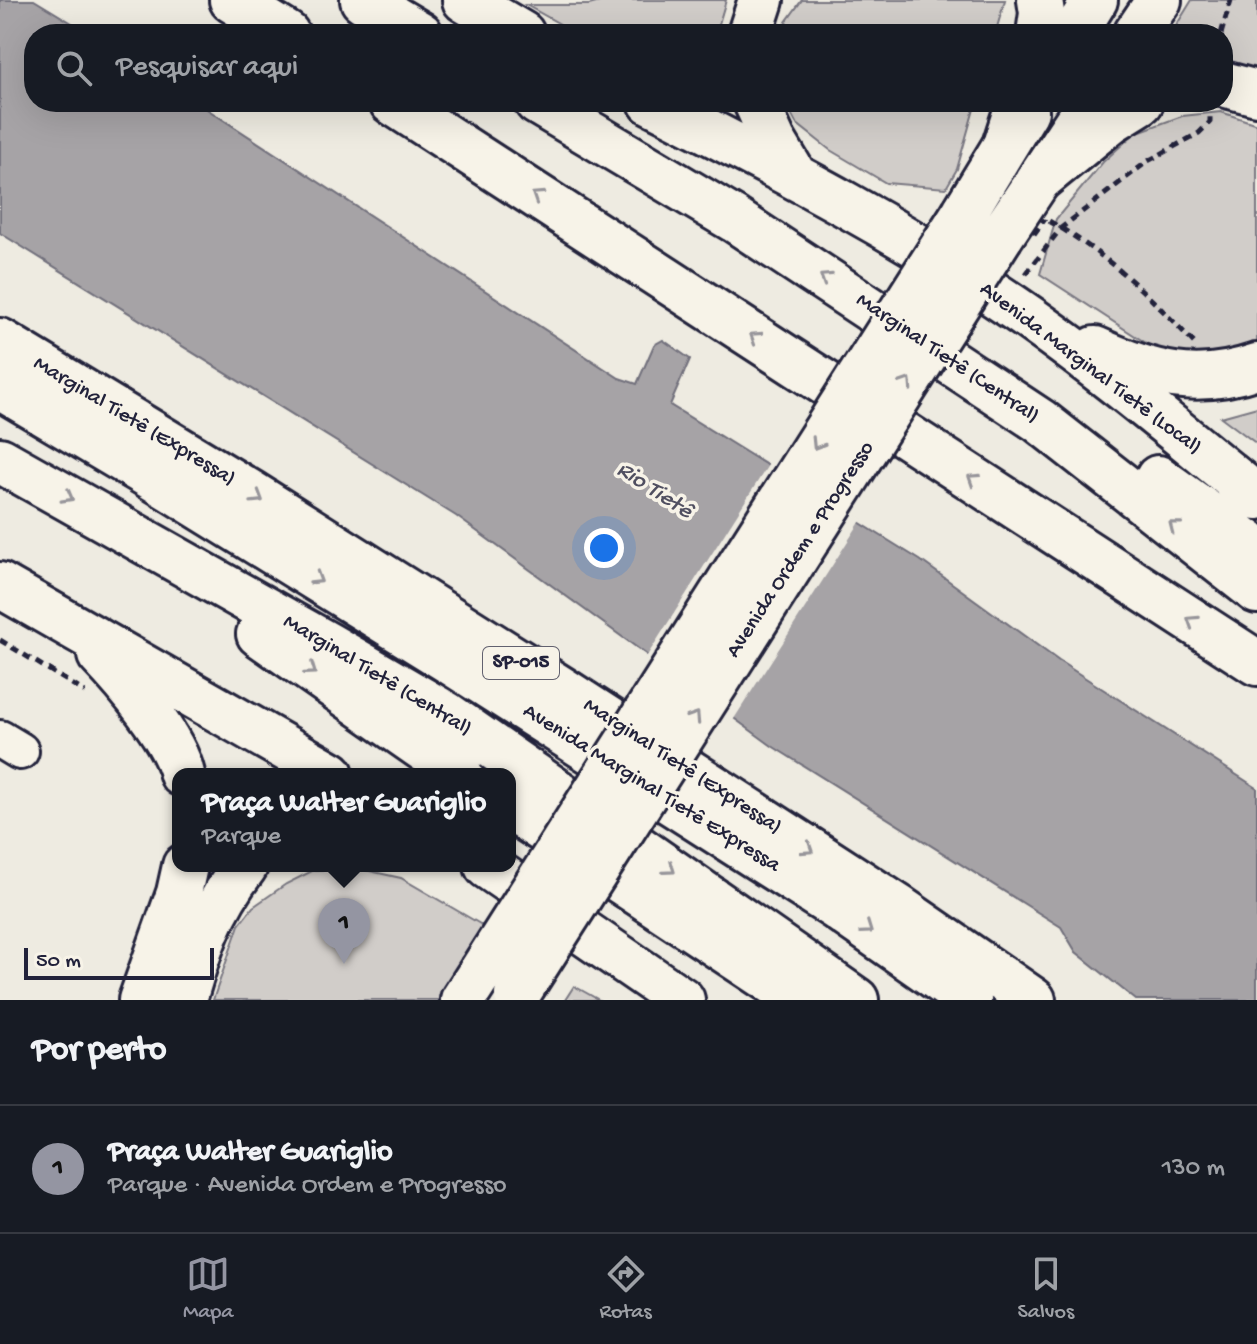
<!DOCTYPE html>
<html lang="pt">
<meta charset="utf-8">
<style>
:root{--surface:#171b24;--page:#242831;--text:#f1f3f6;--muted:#9ea1a6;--line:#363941;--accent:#9495a2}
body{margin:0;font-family:"Gochi Hand",sans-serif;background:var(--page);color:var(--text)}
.scale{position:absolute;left:24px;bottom:20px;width:190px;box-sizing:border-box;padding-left:8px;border:4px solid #22223b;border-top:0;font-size:22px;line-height:28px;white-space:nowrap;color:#22223b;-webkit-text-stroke:6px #f7f3e8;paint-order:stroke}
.you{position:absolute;left:604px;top:548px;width:28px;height:28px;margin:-20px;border:6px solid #fff;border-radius:50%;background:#1a73e8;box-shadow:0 0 0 12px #1a73e833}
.badge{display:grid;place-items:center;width:52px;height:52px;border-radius:50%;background:var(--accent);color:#111;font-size:26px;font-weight:700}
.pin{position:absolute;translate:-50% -66px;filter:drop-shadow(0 2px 4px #0008)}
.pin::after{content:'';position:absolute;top:42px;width:28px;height:24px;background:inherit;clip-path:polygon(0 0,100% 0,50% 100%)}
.popup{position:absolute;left:172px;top:768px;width:344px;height:104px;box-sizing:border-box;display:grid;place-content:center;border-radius:16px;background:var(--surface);filter:drop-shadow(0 2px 6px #0005);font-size:26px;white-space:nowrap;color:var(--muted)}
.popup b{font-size:30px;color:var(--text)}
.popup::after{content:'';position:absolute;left:50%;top:100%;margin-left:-16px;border:16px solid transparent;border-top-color:var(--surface)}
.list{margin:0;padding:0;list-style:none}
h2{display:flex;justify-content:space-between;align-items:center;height:104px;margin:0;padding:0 32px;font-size:34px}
h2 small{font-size:26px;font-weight:400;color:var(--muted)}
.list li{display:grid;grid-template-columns:52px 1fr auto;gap:24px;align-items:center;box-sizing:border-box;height:128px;padding:0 32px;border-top:2px solid var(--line)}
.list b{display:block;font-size:30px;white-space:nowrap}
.list p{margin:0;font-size:26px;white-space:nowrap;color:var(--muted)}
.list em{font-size:26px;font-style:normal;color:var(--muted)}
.icon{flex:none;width:44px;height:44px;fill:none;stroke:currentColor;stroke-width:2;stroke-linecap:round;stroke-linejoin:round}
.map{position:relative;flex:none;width:1257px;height:1000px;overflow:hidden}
.search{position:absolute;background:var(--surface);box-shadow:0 8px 32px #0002;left:24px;right:24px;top:24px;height:88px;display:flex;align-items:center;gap:20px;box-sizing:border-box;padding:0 28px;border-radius:32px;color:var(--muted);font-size:30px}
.sheet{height:232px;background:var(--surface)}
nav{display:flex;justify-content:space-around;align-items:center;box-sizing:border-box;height:112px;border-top:2px solid var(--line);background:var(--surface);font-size:22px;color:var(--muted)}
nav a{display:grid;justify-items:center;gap:4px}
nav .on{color:var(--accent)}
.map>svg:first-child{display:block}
.green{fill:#d1cdc9;stroke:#7a7882;stroke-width:2}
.water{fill:#a6a3a6;stroke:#716f7b;stroke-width:2}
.pier{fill:#eeebe1}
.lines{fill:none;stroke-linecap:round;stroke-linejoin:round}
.minor-casing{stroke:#22223b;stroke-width:42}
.major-casing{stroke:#22223b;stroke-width:50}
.highway-casing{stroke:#22223b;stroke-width:50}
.path{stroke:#22223b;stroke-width:5;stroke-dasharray:8 6;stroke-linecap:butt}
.minor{stroke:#f7f3e8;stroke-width:36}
.major{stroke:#f7f3e8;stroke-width:44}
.highway{stroke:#f7f3e8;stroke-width:44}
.major-bridge-casing{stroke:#22223b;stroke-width:50;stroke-linecap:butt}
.path-bridge{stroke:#22223b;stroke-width:5;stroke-dasharray:8 6;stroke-linecap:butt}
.major-bridge{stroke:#f7f3e8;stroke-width:44}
.oneway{stroke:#97959a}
.labels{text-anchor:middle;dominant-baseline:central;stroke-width:7;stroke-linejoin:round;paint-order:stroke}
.shield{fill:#f7f3e8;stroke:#62616f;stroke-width:2}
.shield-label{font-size:20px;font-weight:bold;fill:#22223b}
.street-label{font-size:22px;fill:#22223b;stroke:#f7f3e8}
.water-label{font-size:24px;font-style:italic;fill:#504f60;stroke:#f7f3e8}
</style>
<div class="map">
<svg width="1257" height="1000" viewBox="0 0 1257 1000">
<rect width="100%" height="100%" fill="#eeebe1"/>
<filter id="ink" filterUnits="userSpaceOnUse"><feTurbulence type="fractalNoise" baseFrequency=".0125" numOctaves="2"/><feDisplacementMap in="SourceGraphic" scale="16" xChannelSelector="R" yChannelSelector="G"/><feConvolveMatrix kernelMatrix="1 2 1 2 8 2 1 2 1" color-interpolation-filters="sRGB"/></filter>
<g filter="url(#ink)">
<path class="green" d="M607,0H726L716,34H578L526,5H589Z
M802,0H1005L995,34H783L786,22Z
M1192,0H1257V76L1223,60V34H1171Z
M785,102H976L957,169L946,188L886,183L830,150L796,123Z
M1221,112L1257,124V346L1244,356H1166L1040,274L1056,219L1103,162L1135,133L1182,116Z
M1257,407V444L1221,417Z
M356,868L401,878L487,928L440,1000H213L239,925L253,907L286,884L314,870Z
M574,986L599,1000H565Z"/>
<path class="water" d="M0,0H34L90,34H34V102H196L619,378L637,384L654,345L663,340L690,359L670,405L920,560L1059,661L1257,788V1000H1136L1076,952L1061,927L772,746L456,516L0,233Z"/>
<path class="pier" d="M770,462L862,519L732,722L645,659Z"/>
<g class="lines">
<g class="minor-casing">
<path id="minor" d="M0,739L20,751"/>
</g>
<g class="major-casing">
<path id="major" d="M1074,34L1095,0
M1136,34L1159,0
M964,213L1026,111
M1001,236L1090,102
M463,1000L481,972"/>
</g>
<g class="highway-casing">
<path id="highway" d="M232,0L287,34
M363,0L420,34
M465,0L522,34
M750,34L761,0
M1039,34L1042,13L1040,0
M1223,84L1257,93
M392,102L1257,663
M537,102L735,220L1040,421L1257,591
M651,102C781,168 912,236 1032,320C1110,375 1183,437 1257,497
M756,102L773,140L794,175
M1006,142L1019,102
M1037,181L1112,120L1141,102
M0,341L251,493L563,690L901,909L1033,1000
M1095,349C1152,375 1196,387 1257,366
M0,387L155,479L446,659L837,908L969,1000
M0,460L328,645L446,714L856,1000
M1158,478L1257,549
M0,585L331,774
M259,634L460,774
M100,655C126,682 174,738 182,774
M510,808L800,1000
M487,866L682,1000
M141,1000L179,893L185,866
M184,1000C199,948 211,910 245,866"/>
</g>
<path class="path" d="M1221,34L1231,0
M1049,221C1108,255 1147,293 1194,343
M1026,274L1061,228L1148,161L1199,133L1210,122V112
M0,640L85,692"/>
<use href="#minor" class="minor"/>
<use href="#major" class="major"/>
<use href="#highway" class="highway"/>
<g class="major-bridge-casing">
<path id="major-bridge" d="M481,972L964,213
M517,995L1001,236"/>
</g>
<path class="path-bridge" d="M1034,234L1045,219"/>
<use href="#major-bridge" class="major-bridge"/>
</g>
<defs><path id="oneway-chevron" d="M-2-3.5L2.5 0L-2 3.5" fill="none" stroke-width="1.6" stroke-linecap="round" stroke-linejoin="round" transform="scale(2)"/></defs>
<g class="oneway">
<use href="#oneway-chevron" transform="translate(537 196) rotate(-147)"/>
<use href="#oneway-chevron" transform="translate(825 278) rotate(-147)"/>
<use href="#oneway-chevron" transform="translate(755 337) rotate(-147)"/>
<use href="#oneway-chevron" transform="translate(907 383) rotate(-57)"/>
<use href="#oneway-chevron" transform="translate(817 444) rotate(122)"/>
<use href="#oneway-chevron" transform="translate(973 479) rotate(-147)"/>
<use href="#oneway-chevron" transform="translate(68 497) rotate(29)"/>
<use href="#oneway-chevron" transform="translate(258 498) rotate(32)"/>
<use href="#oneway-chevron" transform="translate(1174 526) rotate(-142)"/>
<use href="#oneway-chevron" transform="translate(317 579) rotate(32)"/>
<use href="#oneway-chevron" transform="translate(1192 621) rotate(-147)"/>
<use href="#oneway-chevron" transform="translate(311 670) rotate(35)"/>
<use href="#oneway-chevron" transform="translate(695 717) rotate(-57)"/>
<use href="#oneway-chevron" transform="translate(808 849) rotate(33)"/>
<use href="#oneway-chevron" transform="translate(670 869) rotate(35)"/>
<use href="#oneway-chevron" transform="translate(867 929) rotate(35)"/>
</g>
</g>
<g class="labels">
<rect class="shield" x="483" y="647" width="76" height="32" rx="6"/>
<g class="shield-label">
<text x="521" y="663">SP-015</text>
</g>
<g class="street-label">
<text transform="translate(947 359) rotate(34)">Marginal Tietê (Central)</text>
<text transform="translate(1090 369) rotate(37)">Avenida Marginal Tietê (Local)</text>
<text transform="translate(134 422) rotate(31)">Marginal Tietê (Expressa)</text>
<text transform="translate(801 550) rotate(-57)">Avenida Ordem e Progresso</text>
<text transform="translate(377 676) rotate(31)">Marginal Tietê (Central)</text>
<text transform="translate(682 767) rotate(33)">Marginal Tietê (Expressa)</text>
<text transform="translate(651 789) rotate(32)">Avenida Marginal Tietê Expressa</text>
</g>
<g class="water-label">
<text transform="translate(654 491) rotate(33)">Rio Tietê</text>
</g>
</g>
</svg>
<div class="scale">50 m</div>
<div class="you"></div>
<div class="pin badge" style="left:344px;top:964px">1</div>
<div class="popup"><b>Praça Walter Guariglio</b>Parque</div>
<div class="search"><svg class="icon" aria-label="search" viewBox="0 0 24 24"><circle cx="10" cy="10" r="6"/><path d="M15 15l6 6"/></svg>Pesquisar aqui</div>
</div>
<section class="sheet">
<h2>Por perto<small></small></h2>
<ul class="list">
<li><span class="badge">1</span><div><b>Praça Walter Guariglio</b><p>Parque · Avenida Ordem e Progresso</p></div><em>130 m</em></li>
</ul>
</section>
<nav>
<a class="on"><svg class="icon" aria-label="map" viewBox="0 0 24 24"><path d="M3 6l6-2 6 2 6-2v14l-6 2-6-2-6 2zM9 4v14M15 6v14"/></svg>Mapa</a>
<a><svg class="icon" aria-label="directions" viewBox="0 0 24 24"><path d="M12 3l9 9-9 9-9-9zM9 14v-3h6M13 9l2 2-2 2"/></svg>Rotas</a>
<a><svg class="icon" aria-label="saved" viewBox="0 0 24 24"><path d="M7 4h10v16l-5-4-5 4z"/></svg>Salvos</a>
</nav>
